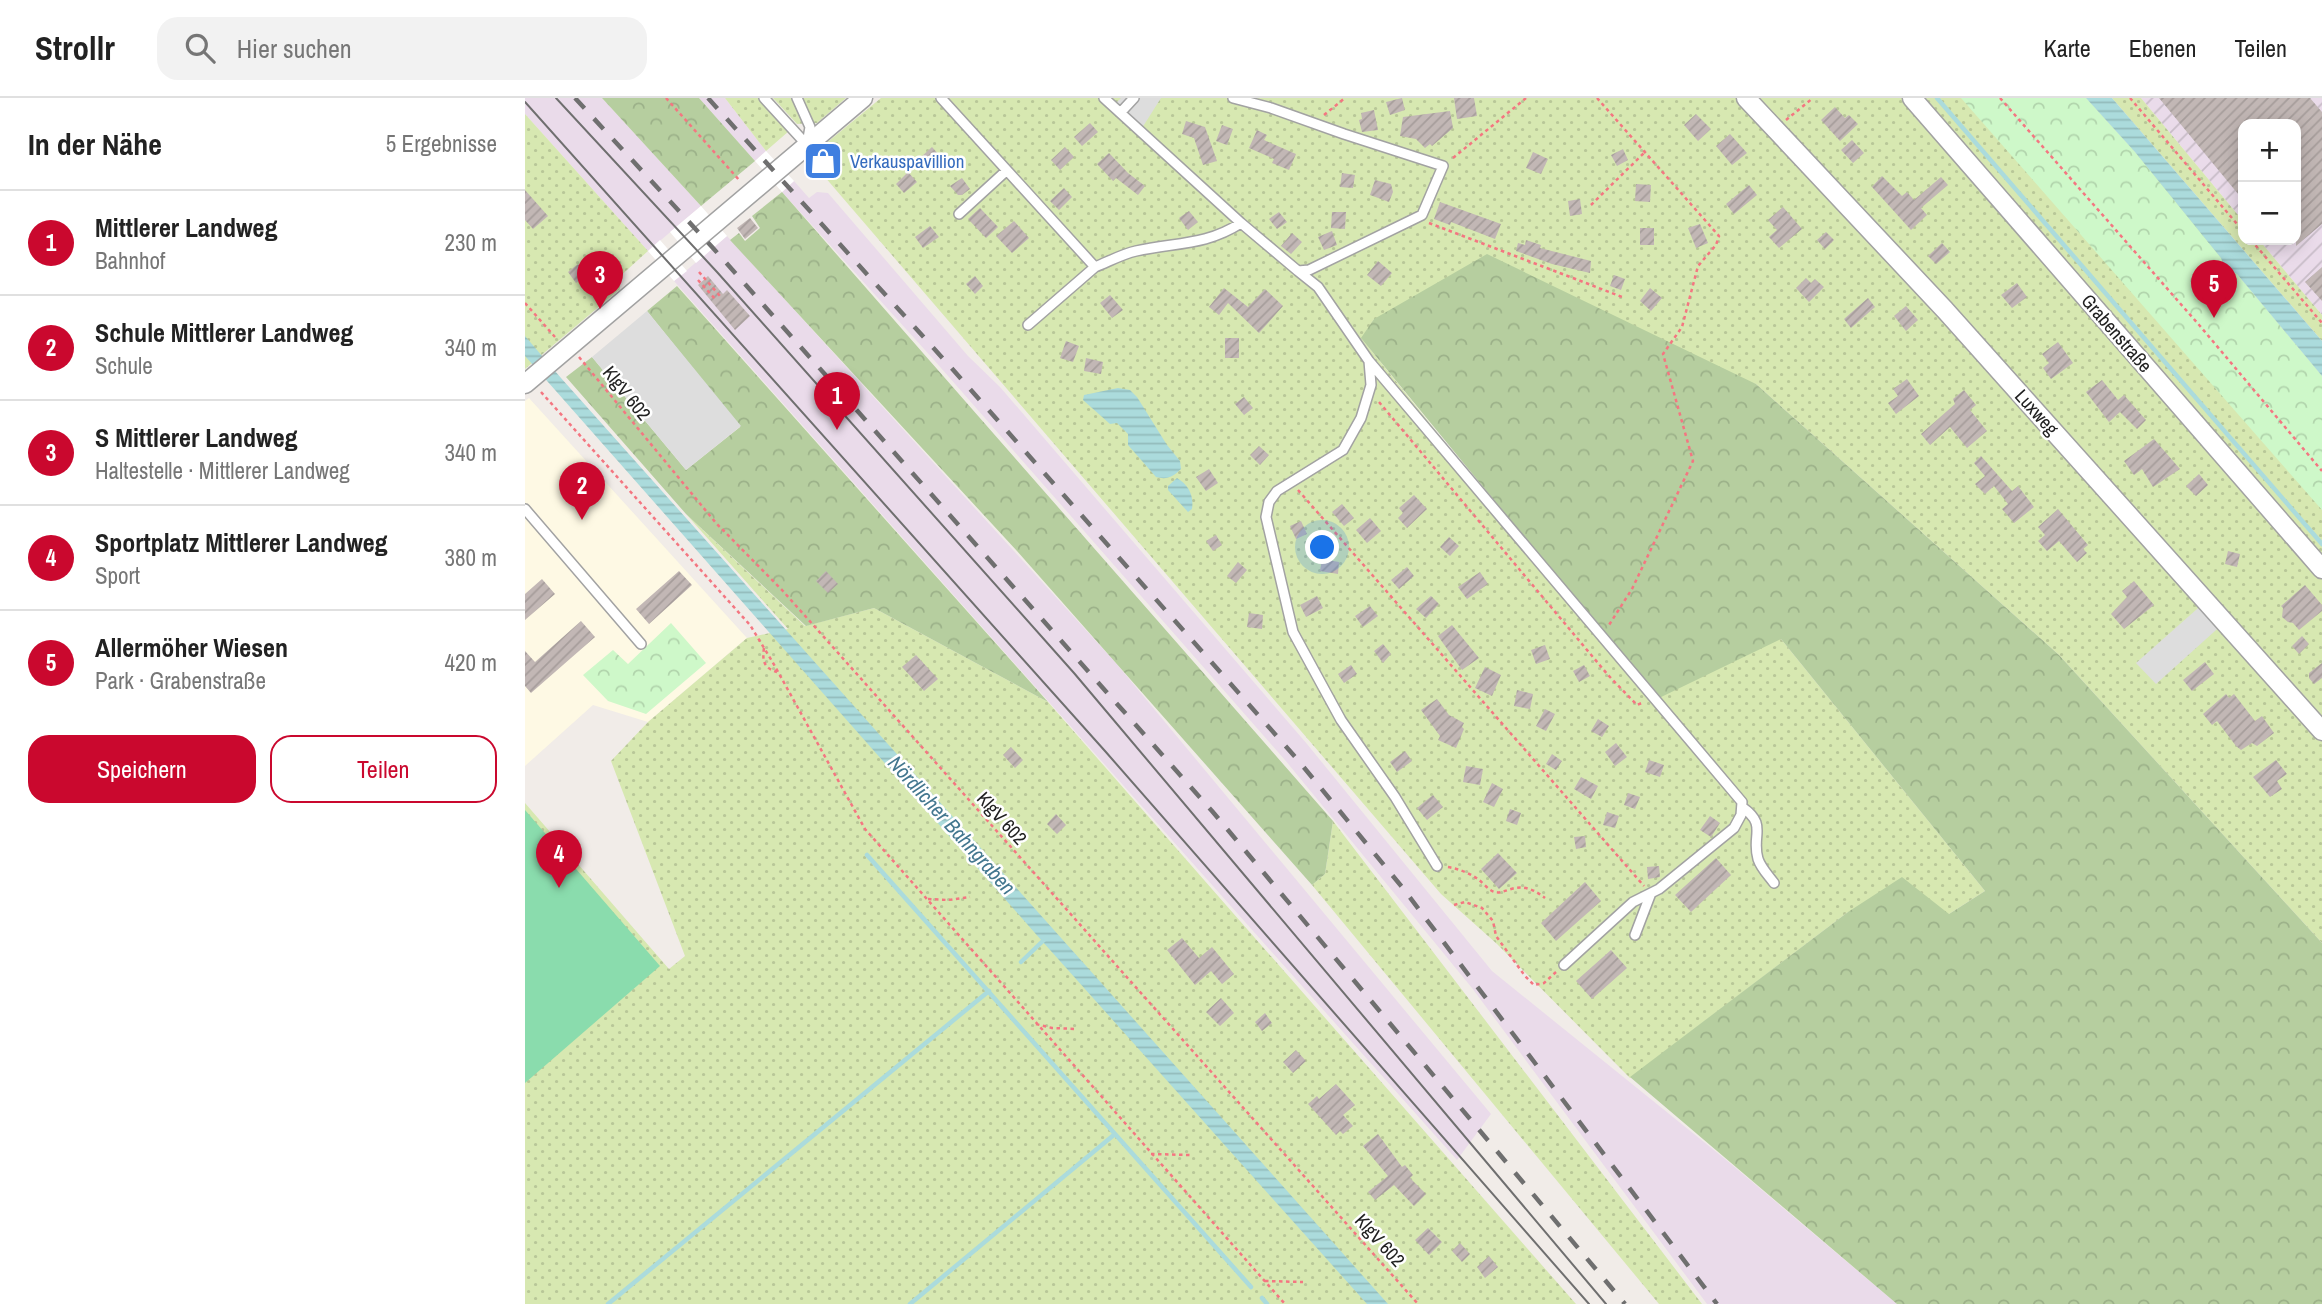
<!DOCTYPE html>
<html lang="de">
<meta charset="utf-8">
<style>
:root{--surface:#fff;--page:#f2f2f2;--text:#222;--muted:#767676;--line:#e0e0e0;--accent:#ca082e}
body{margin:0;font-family:"Archivo Narrow",sans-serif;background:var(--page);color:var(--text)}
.controls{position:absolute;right:21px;top:21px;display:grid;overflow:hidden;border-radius:14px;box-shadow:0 4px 18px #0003}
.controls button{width:63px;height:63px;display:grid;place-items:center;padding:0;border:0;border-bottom:2px solid var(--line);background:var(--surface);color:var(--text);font:35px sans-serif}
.you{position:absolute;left:798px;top:450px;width:24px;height:24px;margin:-18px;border:5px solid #fff;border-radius:50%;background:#1a73e8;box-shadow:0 0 0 10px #1a73e833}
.badge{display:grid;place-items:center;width:46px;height:46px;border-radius:50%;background:var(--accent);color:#fff;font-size:23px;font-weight:700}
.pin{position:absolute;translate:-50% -58px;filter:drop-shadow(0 2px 4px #0008)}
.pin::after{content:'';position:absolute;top:37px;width:24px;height:21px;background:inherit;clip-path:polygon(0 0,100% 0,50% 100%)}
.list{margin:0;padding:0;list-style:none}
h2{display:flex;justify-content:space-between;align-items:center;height:91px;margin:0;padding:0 28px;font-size:30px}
h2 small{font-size:23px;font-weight:400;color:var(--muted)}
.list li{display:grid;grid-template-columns:46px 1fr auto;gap:21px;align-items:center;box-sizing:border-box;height:105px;padding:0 28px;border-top:2px solid var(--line)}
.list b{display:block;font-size:26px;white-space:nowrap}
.list p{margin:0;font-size:23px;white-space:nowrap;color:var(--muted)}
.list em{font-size:23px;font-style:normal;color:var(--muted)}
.actions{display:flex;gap:14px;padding:21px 28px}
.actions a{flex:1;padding:16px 0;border:2px solid var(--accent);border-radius:21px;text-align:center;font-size:24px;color:var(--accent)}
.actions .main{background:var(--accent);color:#fff}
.icon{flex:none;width:38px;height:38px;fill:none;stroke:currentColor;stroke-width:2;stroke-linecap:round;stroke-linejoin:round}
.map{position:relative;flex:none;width:1797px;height:1206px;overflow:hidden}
header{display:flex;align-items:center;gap:42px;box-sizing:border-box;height:98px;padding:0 35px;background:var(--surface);border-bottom:2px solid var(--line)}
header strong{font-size:33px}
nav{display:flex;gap:38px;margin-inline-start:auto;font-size:24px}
.search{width:490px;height:63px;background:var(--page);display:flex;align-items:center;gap:18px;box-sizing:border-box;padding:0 24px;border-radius:21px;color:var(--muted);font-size:26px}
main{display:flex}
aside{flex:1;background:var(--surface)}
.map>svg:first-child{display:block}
.industrial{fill:url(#industrial-furrows)}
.education{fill:#fef9e4}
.railway{fill:#eadbea}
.grass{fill:url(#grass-dots)}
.forest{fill:url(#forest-crowns)}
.park{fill:url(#park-crowns)}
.pitch{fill:#8adcad}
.parking{fill:#ddd}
.water{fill:url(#water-rules)}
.pier{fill:#fff}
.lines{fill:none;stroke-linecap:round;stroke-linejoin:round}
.stream{stroke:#abdbdc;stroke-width:4.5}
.building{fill:url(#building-hatch)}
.service-casing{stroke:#a2a2a2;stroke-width:12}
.minor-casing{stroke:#a2a2a2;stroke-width:21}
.path{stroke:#f47681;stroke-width:2.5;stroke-dasharray:3.5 3.5;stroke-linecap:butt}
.service{stroke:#fff;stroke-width:9}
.minor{stroke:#fff;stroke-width:18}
.tram{stroke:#6f6f6f;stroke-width:2}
.rail{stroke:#6f6f6f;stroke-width:4.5;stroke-dasharray:14 14;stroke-linecap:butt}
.labels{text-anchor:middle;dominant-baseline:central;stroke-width:5;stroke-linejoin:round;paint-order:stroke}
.shop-label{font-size:19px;fill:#366cbe;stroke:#fff;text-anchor:start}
.street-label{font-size:19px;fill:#212121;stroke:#fff}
.water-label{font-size:21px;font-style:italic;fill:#43778f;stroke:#fff}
</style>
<header>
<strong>Strollr</strong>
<div class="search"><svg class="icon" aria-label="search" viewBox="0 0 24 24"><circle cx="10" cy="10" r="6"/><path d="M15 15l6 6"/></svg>Hier suchen</div>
<nav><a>Karte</a><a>Ebenen</a><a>Teilen</a></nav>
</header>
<main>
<aside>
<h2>In der Nähe<small>5 Ergebnisse</small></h2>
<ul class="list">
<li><span class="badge">1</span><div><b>Mittlerer Landweg</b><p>Bahnhof</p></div><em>230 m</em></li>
<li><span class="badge">2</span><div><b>Schule Mittlerer Landweg</b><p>Schule</p></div><em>340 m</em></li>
<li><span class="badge">3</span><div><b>S Mittlerer Landweg</b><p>Haltestelle · Mittlerer Landweg</p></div><em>340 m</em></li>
<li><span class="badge">4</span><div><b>Sportplatz Mittlerer Landweg</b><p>Sport</p></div><em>380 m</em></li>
<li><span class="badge">5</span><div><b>Allermöher Wiesen</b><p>Park · Grabenstraße</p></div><em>420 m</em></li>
</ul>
<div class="actions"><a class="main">Speichern</a><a>Teilen</a></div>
</aside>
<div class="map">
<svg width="1797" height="1206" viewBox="0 0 1797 1206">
<defs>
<pattern id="industrial-furrows" width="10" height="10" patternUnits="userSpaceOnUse" patternTransform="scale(1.75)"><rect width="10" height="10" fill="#eadbea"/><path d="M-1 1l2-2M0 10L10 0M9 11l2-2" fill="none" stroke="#c8bcc8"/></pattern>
<pattern id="grass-dots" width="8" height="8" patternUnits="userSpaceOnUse" patternTransform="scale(1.75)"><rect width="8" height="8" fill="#d7e8b1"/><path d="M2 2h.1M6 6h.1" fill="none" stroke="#b8c798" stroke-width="1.8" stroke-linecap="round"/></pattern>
<pattern id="forest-crowns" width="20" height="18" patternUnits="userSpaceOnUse" patternTransform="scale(1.75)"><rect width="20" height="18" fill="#b6ce9f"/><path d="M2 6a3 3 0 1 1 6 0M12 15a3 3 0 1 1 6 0" fill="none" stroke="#9cb189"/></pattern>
<pattern id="park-crowns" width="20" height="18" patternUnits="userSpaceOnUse" patternTransform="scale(1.75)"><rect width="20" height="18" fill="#cef8c9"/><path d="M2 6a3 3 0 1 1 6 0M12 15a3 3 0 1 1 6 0" fill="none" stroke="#b1d4ac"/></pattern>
<pattern id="water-rules" width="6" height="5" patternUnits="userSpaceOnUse" patternTransform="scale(1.75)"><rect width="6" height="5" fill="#abdbdc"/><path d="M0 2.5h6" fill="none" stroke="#93bcbc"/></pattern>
<pattern id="building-hatch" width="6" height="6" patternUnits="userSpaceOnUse" patternTransform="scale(1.75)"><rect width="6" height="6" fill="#c2b7b5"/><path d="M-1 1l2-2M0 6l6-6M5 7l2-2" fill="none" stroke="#a69d9b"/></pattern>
</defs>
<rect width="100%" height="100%" fill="#f1ece8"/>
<path class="industrial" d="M1616,0H1797V217L1734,142H1771V26H1718V123Z"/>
<path class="education" d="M4,300L222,540L123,624L68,607L0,668V303Z"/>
<path class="railway" d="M0,0H77L176,108L123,153L0,16Z
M174,0H200L241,53L230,63Z
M269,83L284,100L292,94L303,95L443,258L475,289L782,646L967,873L1200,1061L1372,1206H1182L947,890L760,662L409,262L257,94Z
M202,138L590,564L966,1016L932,1062L149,183Z"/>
<path class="grass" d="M200,0H234L264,33L241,53Z
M248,0H321L292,25L272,26Z
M356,0H1561L1610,54L1797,278V845L1534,557L1231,286L849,221L837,241L1077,539L1256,541L1460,793L1424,816L1323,814L1105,980L972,846L916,796L299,78L314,67L299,47Z
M1587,0H1616L1718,123V142H1734L1797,217V243Z
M0,16L123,153L92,181L95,185V191L0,271Z
M161,416L280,528L349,510L523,604L1051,1206H0V705L144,871L160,858L86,663L123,624L222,540L263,531Z
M808,723L1177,1206H1134L787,787L800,776Z"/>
<path class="forest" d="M77,0H174L230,63L176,108Z
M257,94L808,723L800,776L787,787L492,453L205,142L214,135L220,143L235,130L227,118Z
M962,156L1231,286L1534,557L1797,845V1206H1372L1105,979L1323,814L1377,779L1424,816L1460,793L1256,541L1132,601L836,240L849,221Z
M152,188L523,604L349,510L281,528L161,416L41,279L67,259L161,372L215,329L122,213Z"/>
<path class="park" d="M1436,0H1561L1610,54L1696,160L1700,170L1712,176L1797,278V412Z
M146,525L181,565L121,616L83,603L58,577L88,552L103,566Z"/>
<path class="pitch" d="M0,712L135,868L0,985Z"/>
<path class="parking" d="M596,0H636L617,30L590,6Z
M122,213L216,328L161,372L67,259Z
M1681,503L1700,524L1631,586L1611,565Z"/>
<path class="water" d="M1561,0H1587L1797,243V278L1712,176L1700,170L1696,160L1610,54Z
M0,238L36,280L863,1206H842L517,843L0,258Z
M593,290L605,292L612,299L642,347L655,363L656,371C648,379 642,382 631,379L603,347V336L592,325L585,326L558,302L559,297Z
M652,380C664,387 669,398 667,411L663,414L643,392V388Z"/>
<path class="pier" d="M241,53L269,83L257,94L230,63Z
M176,108L202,138L171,165L145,134Z
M135,142L162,173L149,183L123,153Z"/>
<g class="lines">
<path class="stream" d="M1412,0L1797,446
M342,757L726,1189
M496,864L521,840
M737,1200L742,1206
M83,1206L464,893
M385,1206L590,1036"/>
</g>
<path class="building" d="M877,0L880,12L865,17L861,4Z
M929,0H949L952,18L932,21Z
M1634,0H1785L1797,14V126L1771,148V26H1718V102Z
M1310,9L1320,20L1324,17L1333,26L1315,43L1296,22Z
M849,12L853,32L837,34L834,22L837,21L836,15Z
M925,13L928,30L907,48L905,46L900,50L891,41L875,38L878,19Z
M1171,16L1186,31L1173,43L1159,27Z
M661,23L680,29L692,63L678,67L669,40L657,36Z
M565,25L573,34L557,48L549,39Z
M697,27L708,31L702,47L691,43Z
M732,32L742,37L739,42L771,56L764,72L747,65L749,61L724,50Z
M1205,36L1222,55L1207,67L1191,48Z
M1327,42L1339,55L1328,65L1316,52Z
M407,49L415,58L403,70L395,60Z
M540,49L549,59L535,72L526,62Z
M1098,51L1103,62L1092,68L1086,57Z
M1008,54L1023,61L1016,76L1001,70Z
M584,55L603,75L620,88L613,97L591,80L588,83L572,66Z
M299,58L307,68L298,76L289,66Z
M383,74L392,84L379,95L371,86Z
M817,75L830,77L828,90L815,89Z
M1357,78L1377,98L1382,94L1389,102L1416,79L1423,87L1396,110L1402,117L1386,132L1347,89Z
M437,80L445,91L437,97H433L425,88Z
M850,82L866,86L868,94L864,104L845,97Z
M1111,86L1126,87L1125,104L1110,103Z
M1224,87L1232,97L1209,116L1201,106Z
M539,90L547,99L534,112L525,103Z
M0,92L23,118L8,131L0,122Z
M1055,101L1057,116L1045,118L1043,103Z
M915,104L976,126L970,141L926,124L925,127L909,121Z
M1258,109L1277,131L1254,150L1244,139L1252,132L1243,122Z
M455,110L473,129L461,140L443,121Z
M664,113L673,124L663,132L654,120Z
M754,114L762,124L752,131L744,121Z
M807,114H821L820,131L806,130Z
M225,120L233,130L220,141L212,130Z
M489,123L504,140L487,155L471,138Z
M1175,126L1183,145L1171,150L1163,130Z
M405,128L414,139L398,150L390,139Z
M1115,130H1129V147H1115Z
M807,133L812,147L799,152L793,139Z
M1301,134L1309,142L1300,151L1292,142Z
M767,135L777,144L766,156L756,148Z
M1001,142L1016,147L1015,150L1066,163L1065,175L1027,166L991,153L993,145L1000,147Z
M1417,145L1425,154L1411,166L1403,158Z
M853,163L867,175L856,188L842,177Z
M53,166L62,176L51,185L43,174Z
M1797,169V203L1780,184Z
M1089,177L1100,181L1096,192L1085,188Z
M183,178L198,196L202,192L225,218L210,232L173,187Z
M450,178L458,188L450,196L441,186Z
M1281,180L1286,185L1290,181L1299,189L1284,204L1271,190Z
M1492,185L1502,199L1487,210L1476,197Z
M699,190L723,209L740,191L758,208L734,235L703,205L694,217L684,209Z
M1125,190L1137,200L1126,213L1115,203Z
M585,197L598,212L587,220L575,205Z
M1343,200L1350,209L1326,230L1319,221Z
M1381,208L1393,222L1381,233L1369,218Z
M700,240H714V260H700Z
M541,243L554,248L548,264L535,260Z
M1533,244L1548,265L1526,281L1518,270L1524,265L1517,256Z
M561,260L578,264L576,276L559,273Z
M1382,281L1394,298L1371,316L1363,305L1373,298L1368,291Z
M1577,282L1593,302L1599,297L1621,322L1612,331L1595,314L1584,324L1561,294Z
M1439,292L1451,307L1445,312L1462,333L1442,350L1425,329L1405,347L1396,336L1430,306L1428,301Z
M719,299L728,310L719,317L710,306Z
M1629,341L1655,371L1628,389L1617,371L1609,377L1599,363Z
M734,348L744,357L735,367L725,357Z
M1456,358L1487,393L1493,388L1509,409L1489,425L1477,411L1483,406L1469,388L1460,396L1450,386L1460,378L1449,365Z
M684,371L693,385L681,393L671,379Z
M1674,376L1683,387L1671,398L1661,388Z
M889,397L902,411L882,430L873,420L878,415L874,410Z
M817,406L829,420L819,428L807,414Z
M1533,411L1563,447L1558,451L1562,455L1552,464L1534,443L1522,453L1513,443L1520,437L1513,429Z
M845,420L856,433L842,445L831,432Z
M776,423L782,436L771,441L765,428Z
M691,437L697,447L688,453L681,443Z
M924,439L934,448L925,458L915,449Z
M1703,453L1715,456L1712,469L1700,466Z
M797,461L814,464L813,476L795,473Z
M713,464L722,472L711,485L702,478Z
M882,469L889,478L874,491L866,482Z
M154,473L167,487L124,526L111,511Z
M301,473L313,486L303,495L291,483Z
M955,474L963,486L942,501L933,489Z
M17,481L30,496L0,522V496Z
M1609,483L1629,507L1599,531L1586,516L1602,499L1597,493Z
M1780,487L1797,507V513L1774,532L1768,525L1763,524L1757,519L1758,510L1756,508Z
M792,498L798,510L781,519L775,507Z
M906,498L914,506L901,520L891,511Z
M845,508L853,518L838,529L830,518Z
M724,515L738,517L737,531L722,529Z
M56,523L70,539L6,595L0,588V553L10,564Z
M927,527L954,560L937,572L913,538Z
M1777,538L1784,546L1774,556L1767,548Z
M858,546L866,556L858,565L849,553Z
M1020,547L1025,561L1011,566L1006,552Z
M391,557L413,581L399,593L377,569Z
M1680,564L1689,576L1667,593L1658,582Z
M1797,565V580L1789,586L1784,580V575Z
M826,567L832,576L819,585L813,576Z
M1059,567L1065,578L1054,584L1048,573Z
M960,569L976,577L967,598L950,590Z
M992,592L1008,596L1005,611L989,608Z
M1701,596L1704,600L1709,596L1730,623L1737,618L1749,635L1732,648L1727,645L1716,652L1711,648L1692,623L1687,627L1678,616Z
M912,601L924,617L939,625L937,629L939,631L931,650L913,642L915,638L896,612Z
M1020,611L1030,616L1021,633L1011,628Z
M1073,621L1084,628L1077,639L1066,633Z
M1091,645L1102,659L1090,668L1080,654Z
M486,649L498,662L490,670L478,657Z
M880,653L887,663L872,674L865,664Z
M1027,656L1037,663L1031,672L1021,666Z
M1124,662L1139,667L1135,679L1120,674Z
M1751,662L1762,676L1752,683L1757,691L1745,699L1728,679Z
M941,668L958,671L955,687L938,684Z
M1056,679L1073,688L1066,701L1049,691Z
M967,685L978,691L969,709L958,704Z
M1103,695L1115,699L1110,711L1099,707Z
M908,697L918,709L902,722L892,710Z
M985,711L996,715L992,727L981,723Z
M1082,714L1094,718L1090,730L1078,727Z
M531,716L541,727L532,736L522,726Z
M1185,718L1195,725L1186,739L1175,732Z
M1060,738L1061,749L1051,751L1049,739Z
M973,755L992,775L974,791L956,771Z
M1191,760L1206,777L1166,814L1150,797Z
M1134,768L1135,779L1123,781L1122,769Z
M1060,784L1076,803L1031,843L1016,825Z
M657,840L674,860L687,849L709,876L697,886L686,873L670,887L642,852Z
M1086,852L1102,870L1067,901L1051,883Z
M696,900L709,915L695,928L681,914Z
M740,915L747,925L737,933L730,924Z
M771,952L781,963L768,975L758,964Z
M811,986L830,1007L818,1017L828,1028L818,1036L815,1033L811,1037L783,1006L792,998L794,1001Z
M853,1036L877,1069L880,1067L888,1077L885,1080L901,1096L889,1108L869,1087L850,1102L843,1094L863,1078L838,1048Z
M903,1130L917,1144L904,1157L890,1142Z
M935,1145L945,1156L937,1164L927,1153Z
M964,1158L973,1169L960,1180L952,1169Z"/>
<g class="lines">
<g class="service-casing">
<path id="service" d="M239,0L282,47
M272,0L285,29L282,46
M416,0L570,169C583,164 597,156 611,153C651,144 680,148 716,125
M579,0L716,125L773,173L784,172L897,117L918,68L819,36L746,10L708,0
M596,14L609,0
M434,116L481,73
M773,173L793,189L844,263L846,287L836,320L818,352L752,393L744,404L741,419L768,534L816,622L870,699L912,768
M503,227L570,169
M844,263L1217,704L1216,717L1209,730L1134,791L1108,804L1039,867
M0,411L116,546
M1217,709C1243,727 1226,737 1233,761C1236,770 1243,777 1249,785
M1110,837L1126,795"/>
</g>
<g class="minor-casing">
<path id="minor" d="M1221,0L1420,212L1797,633
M1387,0L1797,471
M0,286L338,0"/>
</g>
<path class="path" d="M141,0L215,83
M1072,0L1194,138L1191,147L1173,168L1157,229L1138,256L1168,363L1107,491L1084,527
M1475,0L1675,228L1797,373
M1605,0L1718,133
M799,17L820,0
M1261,22L1288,0
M928,60L1001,0
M1066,107L1121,53
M904,125L1100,200
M1726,142L1797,225
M174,174L195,198
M173,182L191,202
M0,205L30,239
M54,259L191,425L257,492L893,1206
M16,294L225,527L247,563L340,731L760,1206
M854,304L1083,577L1112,607L1119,604
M773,392L1119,788
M239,550C237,563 239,570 252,574
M923,769C934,771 945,775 954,782C958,785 963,791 967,793C981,800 991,777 1020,800
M403,801L423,802L445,799
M929,807L940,804L957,810L968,823L971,838L1000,878L1009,887L1019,885L1031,874
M511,926L527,930L552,931
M626,1056L665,1057
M740,1183L778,1184"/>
<use href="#service" class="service"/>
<use href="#minor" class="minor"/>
<path class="tram" d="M31,0L192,174L549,575L1081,1206
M0,4L580,653L1064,1206"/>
<path class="rail" d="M50,0L188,150L687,713L1100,1206
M183,0L422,265L772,661L877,789L1192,1206"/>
</g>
<defs>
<g id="shop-square" transform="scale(2.0125)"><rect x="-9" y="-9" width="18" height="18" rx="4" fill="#3f7fe0" stroke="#fff"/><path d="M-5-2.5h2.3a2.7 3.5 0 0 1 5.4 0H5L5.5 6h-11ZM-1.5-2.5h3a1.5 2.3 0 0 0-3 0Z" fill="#fff"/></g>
</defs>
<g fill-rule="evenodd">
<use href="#shop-square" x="298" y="63"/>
</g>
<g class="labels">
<g class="shop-label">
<text x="325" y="63">Verkauspavillion</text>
</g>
<g class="street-label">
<text transform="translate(1592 235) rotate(49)">Grabenstraße</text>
<text transform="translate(102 295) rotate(51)">KlgV 602</text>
<text transform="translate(1512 314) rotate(48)">Luxweg</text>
<text transform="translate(477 720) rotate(48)">KlgV 602</text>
<text transform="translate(855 1142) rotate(48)">KlgV 602</text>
</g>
<g class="water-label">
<text transform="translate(427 727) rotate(48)">Nördlicher Bahngraben</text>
</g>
</g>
</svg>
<div class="controls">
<button>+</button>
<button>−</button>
</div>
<div class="you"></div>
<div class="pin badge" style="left:312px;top:332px">1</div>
<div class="pin badge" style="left:57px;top:422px">2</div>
<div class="pin badge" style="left:75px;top:211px">3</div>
<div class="pin badge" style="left:34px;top:790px">4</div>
<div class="pin badge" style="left:1689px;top:220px">5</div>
</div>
</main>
